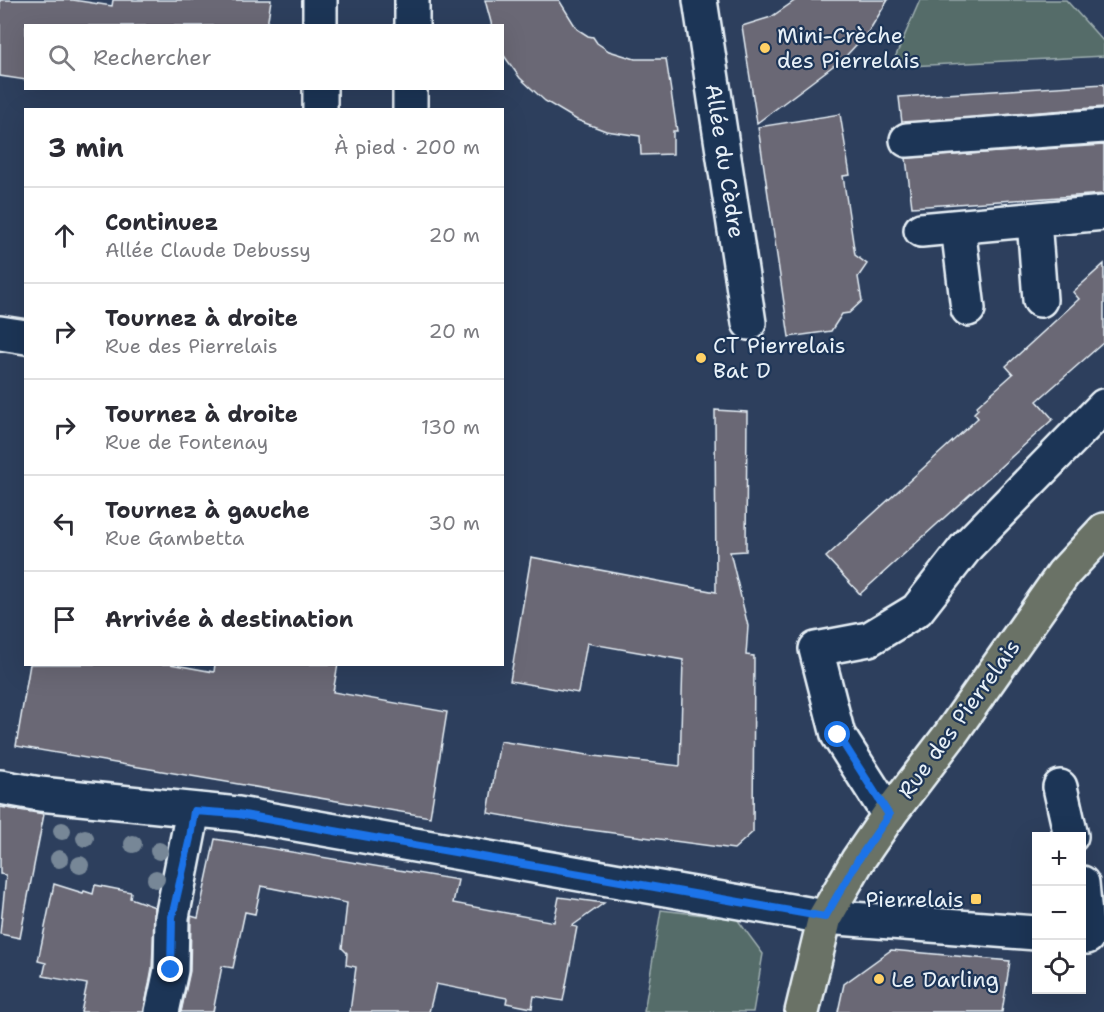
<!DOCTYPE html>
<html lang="fr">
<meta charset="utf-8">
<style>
:root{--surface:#fff;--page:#f2f2f3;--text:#2b2b33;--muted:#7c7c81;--line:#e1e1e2}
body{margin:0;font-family:"Shantell Sans",sans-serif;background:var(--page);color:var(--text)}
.controls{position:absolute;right:18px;bottom:18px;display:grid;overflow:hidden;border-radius:0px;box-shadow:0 6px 24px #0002}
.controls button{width:54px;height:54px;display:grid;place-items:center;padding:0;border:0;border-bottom:2px solid var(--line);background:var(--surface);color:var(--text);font:30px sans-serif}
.stop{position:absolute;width:18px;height:18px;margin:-14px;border:4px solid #1a73e8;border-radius:50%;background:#fff}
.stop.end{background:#1a73e8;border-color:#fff;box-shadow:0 2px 6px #0008}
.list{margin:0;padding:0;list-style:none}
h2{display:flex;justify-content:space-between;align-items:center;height:78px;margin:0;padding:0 24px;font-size:26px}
h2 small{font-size:20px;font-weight:400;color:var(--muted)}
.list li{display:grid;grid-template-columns:39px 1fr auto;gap:18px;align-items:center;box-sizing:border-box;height:96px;padding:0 24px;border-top:2px solid var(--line)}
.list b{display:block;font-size:22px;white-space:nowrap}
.list p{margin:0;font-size:20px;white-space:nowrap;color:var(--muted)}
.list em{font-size:20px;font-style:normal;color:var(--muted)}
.icon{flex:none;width:33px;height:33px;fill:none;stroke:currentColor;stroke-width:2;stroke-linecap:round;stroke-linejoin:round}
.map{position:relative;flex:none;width:1104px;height:1012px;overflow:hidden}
.search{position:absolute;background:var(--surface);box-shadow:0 6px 24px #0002;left:24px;top:24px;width:480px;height:66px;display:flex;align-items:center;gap:15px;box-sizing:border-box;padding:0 21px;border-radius:0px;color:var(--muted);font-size:22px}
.panel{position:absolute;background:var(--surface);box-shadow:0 6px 24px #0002;left:24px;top:108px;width:480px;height:558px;border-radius:0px}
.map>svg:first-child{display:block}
.green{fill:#546c69;stroke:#9eaeb0;stroke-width:1.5}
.building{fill:#6b6875;stroke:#e8f1f8;stroke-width:1.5}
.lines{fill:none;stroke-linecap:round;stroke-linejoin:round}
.minor-casing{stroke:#e8f1f8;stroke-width:38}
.major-casing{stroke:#e8f1f8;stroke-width:38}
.minor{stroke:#1d3557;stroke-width:33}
.major{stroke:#6a7266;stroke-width:33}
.tree{fill:#778797}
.route{stroke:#1a73e8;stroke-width:8}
.poi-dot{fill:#ffd166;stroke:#1d3557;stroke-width:2}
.labels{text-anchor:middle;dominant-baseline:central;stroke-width:4.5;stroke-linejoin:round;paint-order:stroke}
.poi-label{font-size:22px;fill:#e8f1f8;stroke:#1d3557;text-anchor:start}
.street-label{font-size:22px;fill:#e8f1f8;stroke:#1d3557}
</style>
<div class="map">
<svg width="1104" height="1012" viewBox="0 0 1104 1012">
<rect width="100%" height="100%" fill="#2d3f5d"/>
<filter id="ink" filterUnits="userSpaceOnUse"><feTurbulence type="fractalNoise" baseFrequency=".0167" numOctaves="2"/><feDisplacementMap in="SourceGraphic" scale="12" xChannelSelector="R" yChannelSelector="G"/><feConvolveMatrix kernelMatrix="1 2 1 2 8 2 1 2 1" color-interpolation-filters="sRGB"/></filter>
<g filter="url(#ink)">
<path class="green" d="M920,0H1066L1104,42V56L891,67Z
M661,910L737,919L763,954L753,1012H644Z"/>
<path class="building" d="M0,0H73L112,6L113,0H271L267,26H26V80L0,76Z
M485,0H559L577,29L588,36L593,37L597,43L609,51L635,59H666L677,131H673V154L641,155L640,136L606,131L577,120L545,101L520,78L502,53V26H492Z
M796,0H888L869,31L845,57L757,123L742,26L771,17Z
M1104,84V107L902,123L899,97Z
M840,114L850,175L843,176L855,255L867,264L858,277L862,301L849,313L842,314L831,331L789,337L758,127Z
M1104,145V194L912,207L906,158Z
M1104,264V342L1037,401L1053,419L860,594L826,557L978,418L974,413L978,409L976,407L1013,374L1006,366L1079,299L1073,292Z
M715,410L747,412L746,551L730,552L748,626L746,655L754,656L753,832L734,849L568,827L488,813L500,741L594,756L680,766L683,660L587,643L578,693L510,681L531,557L716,592Z
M30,664H170L214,672L215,664H338L333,692L447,712L430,817L16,746Z
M0,807L44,814L20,938L0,934L6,875L0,874Z
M215,839L458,880L453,903L554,922L559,897L604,903L572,926L577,927L563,1001L534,996L532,1008L506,1003L507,998L436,984L429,1012H350L356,967L346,965L347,953L342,948L347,903L261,886L255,914L245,912L233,968L222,966L213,1012H181L190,971L191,919V916L198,918Z
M54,884L83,893L84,891L93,894L95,885L131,892L130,898L155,907L152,968L144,1012H81L87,984L43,976L46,963L38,961Z
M891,950L1010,961L1002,1012H838L844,984Z"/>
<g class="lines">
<g class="minor-casing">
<path id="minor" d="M700,0L749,323
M320,26V0
M412,26V0
M320,110V88
M410,110V88
M907,140L1104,126
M1034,220L1040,300
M958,227L968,309
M921,230L1104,213
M0,333L26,337
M0,787L40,794L238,814L825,917L1036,933
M1060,787L1071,836
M889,815L838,735L816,649L869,639L917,610L967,546L1104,406
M1082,883L1087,937
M162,1012L171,970L172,917L193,811"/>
</g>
<g class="major-casing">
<path id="major" d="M802,1012L825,917L858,860L889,815L950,735L1063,574L1104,530"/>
</g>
<use href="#minor" class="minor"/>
<use href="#major" class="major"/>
</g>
<g class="tree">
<circle cx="62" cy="831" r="9"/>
<circle cx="85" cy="838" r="9"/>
<circle cx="133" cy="844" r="9"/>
<circle cx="159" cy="851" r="9"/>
<circle cx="59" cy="859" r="9"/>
<circle cx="80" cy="865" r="9"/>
<circle cx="156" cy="879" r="9"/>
</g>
</g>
<g class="lines" filter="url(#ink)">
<path class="route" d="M171,970L172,917L190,838L194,811L238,814L825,917L858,860L889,815L838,735"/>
</g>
<g class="poi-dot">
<circle cx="765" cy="48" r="6"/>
<circle cx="701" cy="358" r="6"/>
<rect x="970" y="893" width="12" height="12" rx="3"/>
<circle cx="879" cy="979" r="6"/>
</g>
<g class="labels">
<g class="poi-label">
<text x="777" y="35">Mini-Crèche<tspan x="777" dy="25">des Pierrelais</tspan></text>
<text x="713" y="345">CT Pierrelais<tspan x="713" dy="25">Bat D</tspan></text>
<text x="964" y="899" text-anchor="end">Pierrelais</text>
<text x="891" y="979">Le Darling</text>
</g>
<g class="street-label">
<text transform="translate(725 161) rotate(81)">Allée du Cèdre</text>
<text transform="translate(959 719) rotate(-54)">Rue des Pierrelais</text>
</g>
</g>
</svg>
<div class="controls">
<button>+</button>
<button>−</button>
<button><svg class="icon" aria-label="locate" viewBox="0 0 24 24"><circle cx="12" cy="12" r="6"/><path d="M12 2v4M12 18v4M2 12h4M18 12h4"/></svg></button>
</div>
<div class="stop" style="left:838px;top:735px"></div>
<div class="stop end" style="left:171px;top:970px"></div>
<div class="search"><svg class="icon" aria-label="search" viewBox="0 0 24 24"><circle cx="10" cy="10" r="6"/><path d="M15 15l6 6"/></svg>Rechercher</div>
<section class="panel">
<h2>3 min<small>À pied · 200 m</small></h2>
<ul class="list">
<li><svg class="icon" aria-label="ahead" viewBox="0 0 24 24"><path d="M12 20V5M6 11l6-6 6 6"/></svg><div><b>Continuez</b><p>Allée Claude Debussy</p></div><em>20 m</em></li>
<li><svg class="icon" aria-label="right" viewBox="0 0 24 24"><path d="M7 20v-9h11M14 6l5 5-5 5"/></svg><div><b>Tournez à droite</b><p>Rue des Pierrelais</p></div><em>20 m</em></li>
<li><svg class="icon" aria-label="right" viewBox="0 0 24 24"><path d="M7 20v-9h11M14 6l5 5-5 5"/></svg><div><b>Tournez à droite</b><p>Rue de Fontenay</p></div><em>130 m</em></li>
<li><svg class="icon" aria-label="left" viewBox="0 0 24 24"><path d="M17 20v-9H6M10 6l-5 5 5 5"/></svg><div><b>Tournez à gauche</b><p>Rue Gambetta</p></div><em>30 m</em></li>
<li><svg class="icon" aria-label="arrive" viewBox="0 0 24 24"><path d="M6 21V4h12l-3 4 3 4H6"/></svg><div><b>Arrivée à destination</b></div></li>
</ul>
</section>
</div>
